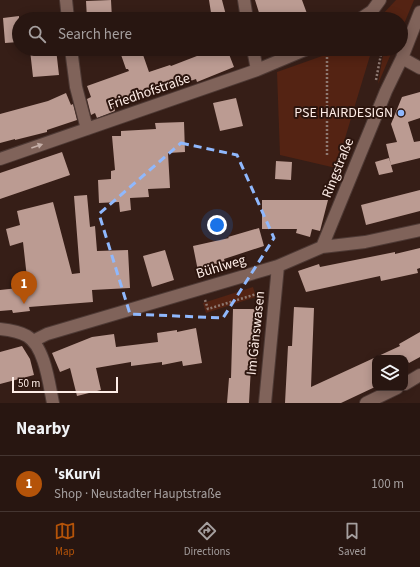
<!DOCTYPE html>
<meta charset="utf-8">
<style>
:root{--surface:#281611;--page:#301f1a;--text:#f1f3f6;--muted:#a59f9f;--line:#443531;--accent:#b45309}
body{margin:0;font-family:"Source Sans 3",sans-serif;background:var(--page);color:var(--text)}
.controls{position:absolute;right:12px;bottom:12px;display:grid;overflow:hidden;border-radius:8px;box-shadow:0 2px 10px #0003}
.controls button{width:36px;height:36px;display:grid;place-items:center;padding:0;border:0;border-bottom:1px solid var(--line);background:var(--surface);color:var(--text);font:20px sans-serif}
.scale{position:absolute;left:12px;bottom:10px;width:106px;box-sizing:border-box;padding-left:4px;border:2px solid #feede7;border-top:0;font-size:11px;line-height:14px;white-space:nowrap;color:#feede7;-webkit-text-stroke:3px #2c150e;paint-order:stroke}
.you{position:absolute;left:217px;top:225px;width:14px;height:14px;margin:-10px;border:3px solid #fff;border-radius:50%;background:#1a73e8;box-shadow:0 0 0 6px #1a73e833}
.badge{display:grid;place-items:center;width:26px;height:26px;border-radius:50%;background:var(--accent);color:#fff;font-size:13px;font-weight:700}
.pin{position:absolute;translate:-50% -33px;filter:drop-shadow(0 1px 2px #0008)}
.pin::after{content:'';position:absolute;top:21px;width:14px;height:12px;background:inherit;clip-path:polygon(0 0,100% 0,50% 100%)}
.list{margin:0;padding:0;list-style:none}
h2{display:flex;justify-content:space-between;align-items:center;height:52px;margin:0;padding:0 16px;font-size:17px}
h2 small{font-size:13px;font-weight:400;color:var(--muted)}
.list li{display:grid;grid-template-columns:26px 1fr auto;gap:12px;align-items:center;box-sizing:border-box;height:56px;padding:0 16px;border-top:1px solid var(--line)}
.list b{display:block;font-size:15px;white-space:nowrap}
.list p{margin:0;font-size:13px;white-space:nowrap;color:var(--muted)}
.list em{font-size:13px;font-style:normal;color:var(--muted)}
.icon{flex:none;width:22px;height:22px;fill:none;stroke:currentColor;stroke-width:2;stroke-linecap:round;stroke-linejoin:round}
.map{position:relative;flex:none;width:420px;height:403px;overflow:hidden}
.search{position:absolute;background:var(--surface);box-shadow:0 2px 10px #0003;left:12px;right:12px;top:12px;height:44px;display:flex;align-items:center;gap:10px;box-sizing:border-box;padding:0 14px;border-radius:22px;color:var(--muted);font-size:15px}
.sheet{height:108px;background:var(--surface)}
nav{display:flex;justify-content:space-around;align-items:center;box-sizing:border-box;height:56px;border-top:1px solid var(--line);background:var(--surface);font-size:11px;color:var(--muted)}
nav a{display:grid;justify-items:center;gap:2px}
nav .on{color:var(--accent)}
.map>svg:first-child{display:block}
.green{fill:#542313}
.building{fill:#bb9b92}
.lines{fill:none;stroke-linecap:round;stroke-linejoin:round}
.street-casing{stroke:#4e3a35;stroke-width:14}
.secondary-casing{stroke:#4e3a35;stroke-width:14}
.path{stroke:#8e7972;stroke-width:2.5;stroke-dasharray:2 2;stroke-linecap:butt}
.street{stroke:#80635a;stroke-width:12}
.secondary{stroke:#80635a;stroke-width:12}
.oneway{fill:#c5afa8}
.marked{fill:none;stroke:#8fb8fd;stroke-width:3;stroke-dasharray:8 5;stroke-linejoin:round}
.poi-dot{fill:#8fb8fd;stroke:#2c150e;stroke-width:1.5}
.labels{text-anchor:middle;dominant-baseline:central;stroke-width:4;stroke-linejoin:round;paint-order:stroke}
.street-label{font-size:14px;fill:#feede7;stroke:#2c150e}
.poi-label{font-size:14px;fill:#feede7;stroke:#2c150e;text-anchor:end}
</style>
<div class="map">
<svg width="420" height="403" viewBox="0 0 420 403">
<rect width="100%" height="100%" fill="#361e17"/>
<path class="green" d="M396,0H414L401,31V19H380V17Z
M342,49H364L365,50L372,49L336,168L280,155L277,72Z
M384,49H393L378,84Z
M253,287L256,297L206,313L203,303Z"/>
<path class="building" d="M111,0L112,19H87L86,1Z
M209,0H222L227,19H212Z
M255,0H302L309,19H261Z
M19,16V42L5,43L3,18Z
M56,49L59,75L33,77L30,50Z
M119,49H141L149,72L170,65L171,66L215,49H227L234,67L197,82L196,79L145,97L143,94L113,104L115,111L97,118L95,113L91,115L87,99L91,97L87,86L129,71L128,69H126Z
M420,92V118L408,122L414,142L420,141V158L391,165L386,144L397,142L391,124L402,97Z
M66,93L71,105L73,104L77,120L47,130V132L15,140V139L0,143V114L48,101Z
M236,98L243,126L220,131L213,103Z
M184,122L185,152L168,153L170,188L148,189L149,197L130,198L131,210L120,212L119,202L99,203L98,180L111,179V171L115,170L112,136H121V131L156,129L155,123Z
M62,152L70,175L0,199V173Z
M389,158L393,172L379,175L375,162Z
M276,161L292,162L291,180L275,179Z
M420,190V211L366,225L361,205Z
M87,195L90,227L95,226L97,251L128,250L130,288L92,290L93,302L29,307L30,311L13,313L12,310L0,311V290L28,287L23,242L10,246L6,229L20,225L17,211L53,202L72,274L80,273L74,196Z
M262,200H328L320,231L312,229L310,237L296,233L297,229H262Z
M259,228L264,246L224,259L226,266L198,271L193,246L229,238L228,237Z
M420,248V268L417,269L418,273L381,281L380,276L306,292L298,271L319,264L320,267L395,252V254Z
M165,250L174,280L152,287L143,256Z
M294,307L314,308L311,387L400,346L399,344L420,332V357L409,363L406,358H375V387L341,403H285L288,346H292Z
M233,309H258L256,366H251L249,403H227L229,378H231Z
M196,328L202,363L183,366L182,361L162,365V362L131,366V362L96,368L101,390L77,396L70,368L60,372L52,353L92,337L114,334L116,347L158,342L157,333L177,330V332Z
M22,346L30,359L34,375L0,384V352Z"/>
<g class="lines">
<g class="street-casing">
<path id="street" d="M66,0L68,19
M244,0L247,19
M360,19L372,11L380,0
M71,49L76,87L87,129
M253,49L257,70
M402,58L420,68
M0,159L257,70L307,49
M322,247L386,91L402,58L420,12
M33,341L47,334L278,266L322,247L365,242L420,230
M405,384L420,375
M265,403L278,266
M366,403L397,388"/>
</g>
<g class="secondary-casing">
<path id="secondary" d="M0,329C9,330 20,332 27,336C45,347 49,384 53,403"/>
</g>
<path class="path" d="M327,49V155
M376,80L382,49
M205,300L208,309L263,292"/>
<use href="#street" class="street"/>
<use href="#secondary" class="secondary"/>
</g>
<defs><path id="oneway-solid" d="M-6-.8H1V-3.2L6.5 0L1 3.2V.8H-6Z"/></defs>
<use class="oneway" href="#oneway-solid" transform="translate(37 146) rotate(-19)"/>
<path class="marked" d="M181,143L237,155L274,238L223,318L130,314L99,214Z"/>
<circle class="poi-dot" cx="401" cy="113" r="4"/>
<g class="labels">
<g class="street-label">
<text transform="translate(149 92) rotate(-19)">Friedhofstraße</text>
<text transform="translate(338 168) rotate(-68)">Ringstraße</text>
<text transform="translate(221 267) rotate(-17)">Bühlweg</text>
<text transform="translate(256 333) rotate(-84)">Im Gänswasen</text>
</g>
<g class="poi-label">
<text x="393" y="113">PSE HAIRDESIGN</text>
</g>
</g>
</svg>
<div class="controls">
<button><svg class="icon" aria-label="layers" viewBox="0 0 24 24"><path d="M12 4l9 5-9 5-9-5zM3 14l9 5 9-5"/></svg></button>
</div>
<div class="scale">50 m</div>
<div class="you"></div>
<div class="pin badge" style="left:24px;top:304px">1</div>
<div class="search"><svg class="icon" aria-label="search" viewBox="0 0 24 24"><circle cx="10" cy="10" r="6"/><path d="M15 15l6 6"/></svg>Search here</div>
</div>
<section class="sheet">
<h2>Nearby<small></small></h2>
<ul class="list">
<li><span class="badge">1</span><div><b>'sKurvi</b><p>Shop · Neustadter Hauptstraße</p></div><em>100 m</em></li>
</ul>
</section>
<nav>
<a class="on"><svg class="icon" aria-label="map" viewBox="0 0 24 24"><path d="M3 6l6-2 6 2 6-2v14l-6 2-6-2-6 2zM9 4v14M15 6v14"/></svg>Map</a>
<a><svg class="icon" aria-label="directions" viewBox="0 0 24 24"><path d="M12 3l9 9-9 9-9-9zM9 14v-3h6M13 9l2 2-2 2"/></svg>Directions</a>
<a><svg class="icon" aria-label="saved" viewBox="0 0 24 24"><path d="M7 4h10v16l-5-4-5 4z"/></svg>Saved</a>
</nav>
